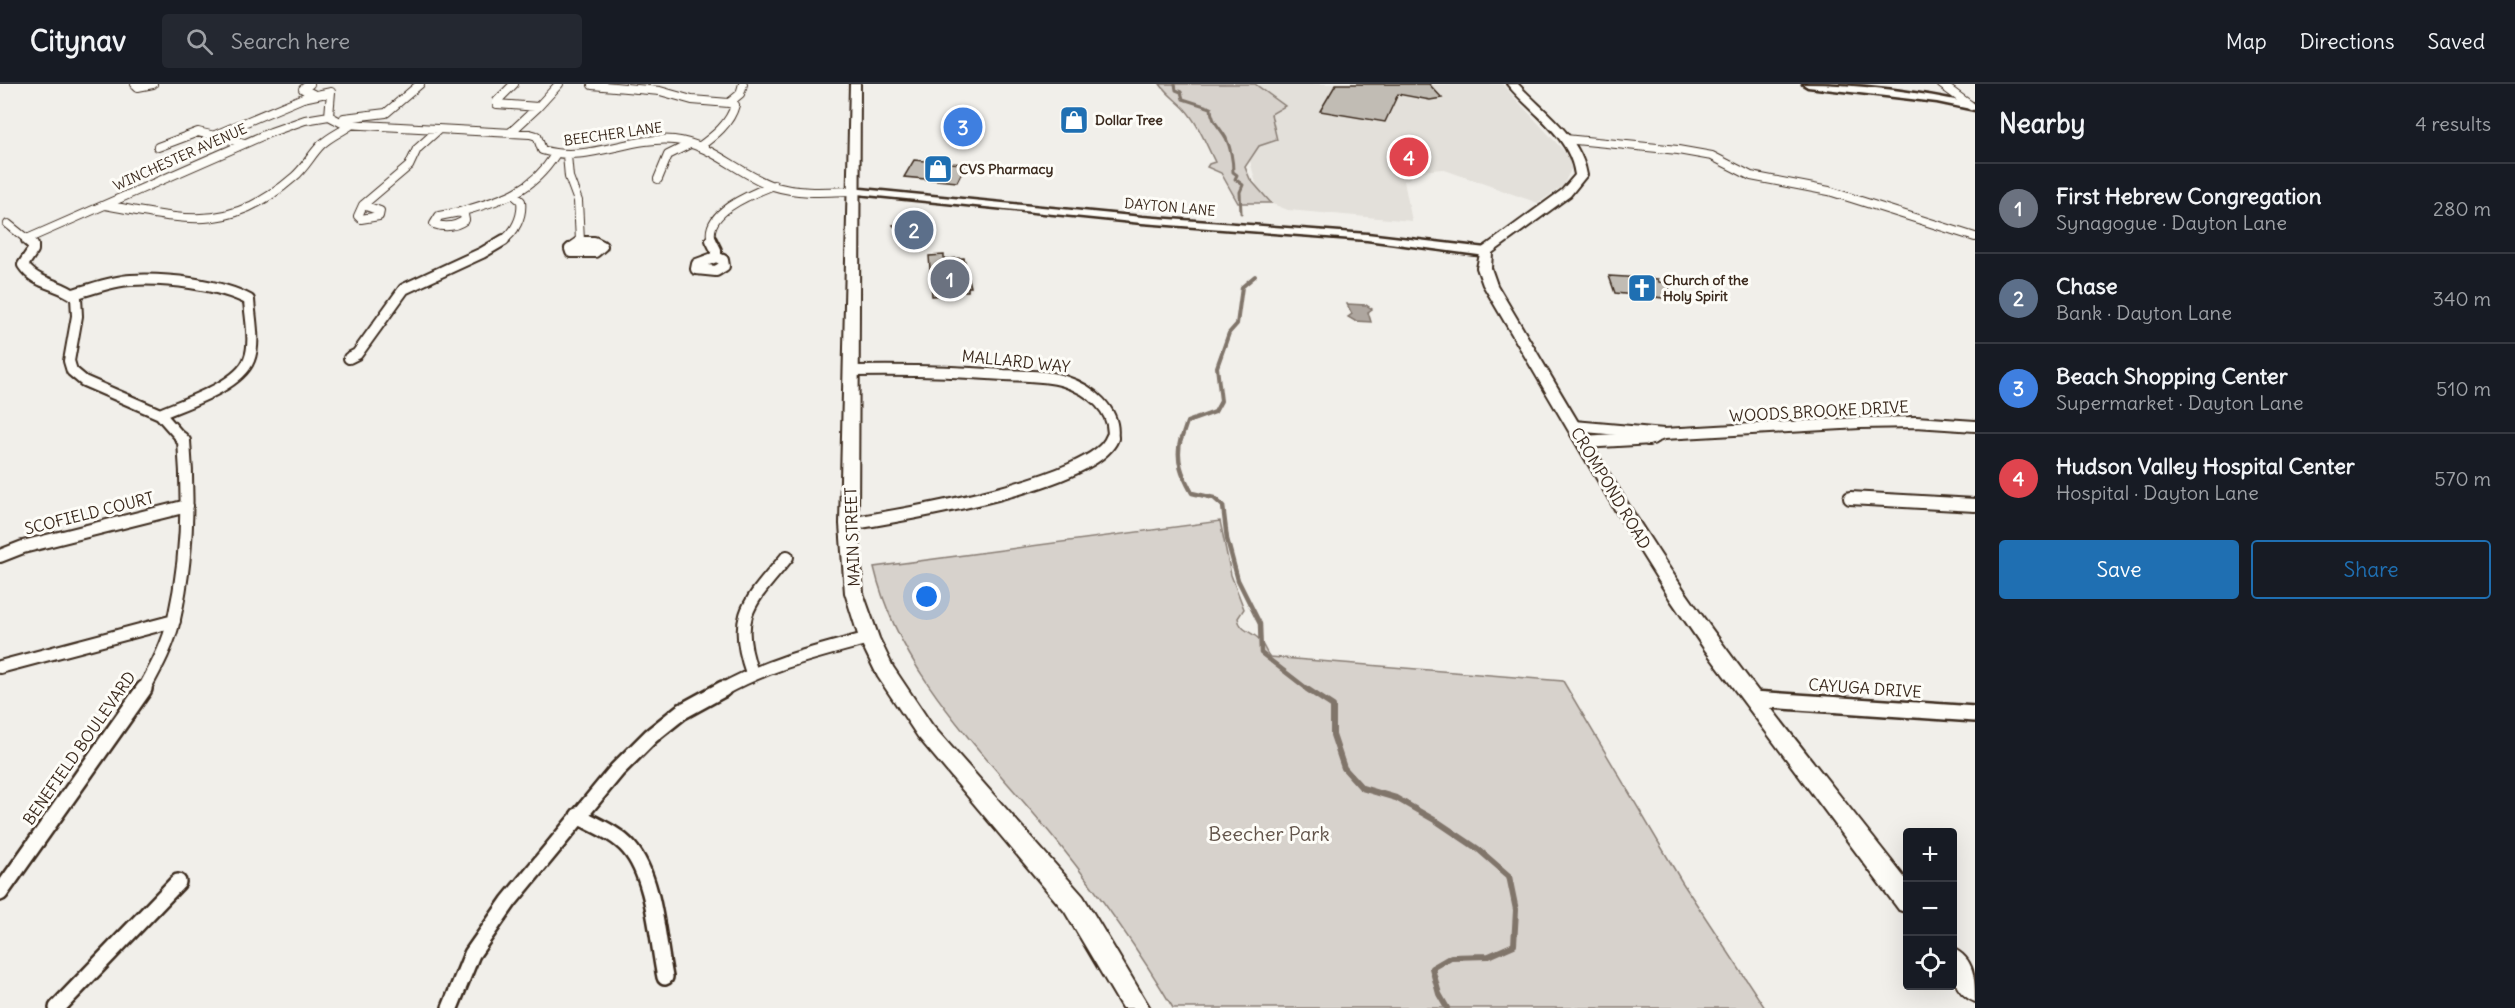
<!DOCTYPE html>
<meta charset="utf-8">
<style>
:root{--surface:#171b24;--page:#242831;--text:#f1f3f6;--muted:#9ea1a6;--line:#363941;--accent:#1f6fb2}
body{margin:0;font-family:Delius,sans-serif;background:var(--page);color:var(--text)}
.controls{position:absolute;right:18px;bottom:18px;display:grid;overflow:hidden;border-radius:6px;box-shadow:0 6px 24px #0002}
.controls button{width:54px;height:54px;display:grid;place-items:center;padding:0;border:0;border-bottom:2px solid var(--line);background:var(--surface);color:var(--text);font:30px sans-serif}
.you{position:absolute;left:927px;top:513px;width:21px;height:21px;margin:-15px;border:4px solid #fff;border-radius:50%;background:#1a73e8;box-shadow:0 0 0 9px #1a73e833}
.badge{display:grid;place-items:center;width:39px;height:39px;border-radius:50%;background:var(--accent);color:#fff;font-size:20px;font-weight:700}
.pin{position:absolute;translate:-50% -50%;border:3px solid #fff;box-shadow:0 2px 6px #0006}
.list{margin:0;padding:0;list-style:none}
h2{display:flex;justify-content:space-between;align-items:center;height:78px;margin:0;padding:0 24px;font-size:26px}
h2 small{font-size:20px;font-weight:400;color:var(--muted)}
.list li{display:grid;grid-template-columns:39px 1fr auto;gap:18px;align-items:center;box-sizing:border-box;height:90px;padding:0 24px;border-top:2px solid var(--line)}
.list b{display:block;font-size:22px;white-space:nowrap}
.list p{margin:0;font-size:20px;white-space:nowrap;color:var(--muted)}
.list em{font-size:20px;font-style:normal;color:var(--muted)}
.actions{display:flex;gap:12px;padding:18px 24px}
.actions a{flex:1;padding:14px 0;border:2px solid var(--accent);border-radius:6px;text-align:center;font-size:21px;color:var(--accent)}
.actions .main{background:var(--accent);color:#fff}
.icon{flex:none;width:33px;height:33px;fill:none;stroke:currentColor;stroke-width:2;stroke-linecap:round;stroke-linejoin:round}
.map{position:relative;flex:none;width:1975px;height:924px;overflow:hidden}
header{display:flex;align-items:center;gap:36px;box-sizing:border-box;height:84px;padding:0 30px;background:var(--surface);border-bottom:2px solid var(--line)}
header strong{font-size:28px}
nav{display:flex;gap:33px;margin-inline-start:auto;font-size:21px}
.search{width:420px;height:54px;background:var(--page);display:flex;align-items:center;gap:15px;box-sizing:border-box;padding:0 21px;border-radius:6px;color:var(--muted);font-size:22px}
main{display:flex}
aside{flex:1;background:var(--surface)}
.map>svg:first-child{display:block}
.built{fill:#e3e0da}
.green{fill:#d7d2cc;stroke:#897e75;stroke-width:1.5}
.water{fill:#aea69f;stroke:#80746b;stroke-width:1.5}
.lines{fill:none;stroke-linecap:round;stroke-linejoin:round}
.stream-far3{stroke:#80746b;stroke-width:3}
.stream-far2{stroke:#80746b;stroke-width:4}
.stream-far1{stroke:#80746b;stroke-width:4.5}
.stream{stroke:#80746b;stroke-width:6}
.building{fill:#c1bcb4;stroke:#3b2a1e;stroke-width:1.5}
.street-far3-casing{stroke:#3b2a1e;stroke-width:10}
.street-far2-casing{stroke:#3b2a1e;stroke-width:14}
.street-far1-casing{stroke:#3b2a1e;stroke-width:16}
.street-casing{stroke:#3b2a1e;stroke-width:20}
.secondary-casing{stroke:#3b2a1e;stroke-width:5}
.primary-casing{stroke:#3b2a1e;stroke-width:4}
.street-far3{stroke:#fdfcf7;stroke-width:8}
.street-far2{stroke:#fdfcf7;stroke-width:10}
.street-far1{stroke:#fdfcf7;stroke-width:12}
.street{stroke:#fdfcf7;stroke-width:15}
.secondary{fill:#fdfcf7;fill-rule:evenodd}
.primary{fill:#fdfcf7;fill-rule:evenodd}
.labels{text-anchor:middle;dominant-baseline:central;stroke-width:6;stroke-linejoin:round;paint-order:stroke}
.far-poi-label{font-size:14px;font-weight:bold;fill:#3b2a1e;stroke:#fdfcf7;text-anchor:start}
.far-street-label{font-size:14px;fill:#3b2a1e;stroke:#fdfcf7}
.street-label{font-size:16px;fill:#3b2a1e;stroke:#fdfcf7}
.near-park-label{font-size:20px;fill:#62544a;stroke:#fdfcf7}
</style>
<header>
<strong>Citynav</strong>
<div class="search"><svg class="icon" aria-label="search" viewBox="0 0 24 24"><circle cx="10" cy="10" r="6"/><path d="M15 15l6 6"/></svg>Search here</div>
<nav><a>Map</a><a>Directions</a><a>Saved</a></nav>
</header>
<main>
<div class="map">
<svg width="1975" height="924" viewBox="0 0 1975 924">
<rect width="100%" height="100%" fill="#f1efea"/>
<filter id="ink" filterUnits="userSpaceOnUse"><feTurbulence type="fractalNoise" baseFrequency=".0167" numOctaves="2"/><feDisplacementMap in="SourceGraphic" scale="12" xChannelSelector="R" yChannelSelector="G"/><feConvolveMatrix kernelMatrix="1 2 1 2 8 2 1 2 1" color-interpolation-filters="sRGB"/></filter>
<g filter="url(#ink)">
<path class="built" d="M1202,0H1502L1563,66L1573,81L1563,102L1538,119L1442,85L1422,87L1404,97L1412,137L1288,126L1260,115L1247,65Z"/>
<path class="green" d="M1160,0H1255L1285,22L1271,30L1277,56L1259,62L1245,83L1250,95L1271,119H1238L1221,89L1207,83L1209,80L1215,78C1206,60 1198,39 1184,24C1175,15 1168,11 1160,0Z
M1220,437L1231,491L1244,525L1238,534C1240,547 1251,547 1259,555C1264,561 1265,568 1270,573L1563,597L1682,798L1765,924H1173C1140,868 1100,811 1059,760C990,674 900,594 874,483Z"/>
<path class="water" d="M1347,220L1366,221L1372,225L1368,228L1371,238L1355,237L1348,233L1352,230Z"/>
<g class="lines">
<path class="stream-far3" d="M1175,0L1176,6L1181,8L1183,15L1211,24C1211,37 1220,43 1226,54C1231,65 1233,76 1233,88L1237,91L1235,95L1243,101L1240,108L1241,129"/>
<path class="stream-far2" d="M1181,356L1187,338L1215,328L1221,317L1217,283L1229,249L1237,240L1242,203L1255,192"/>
<path class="stream-far1" d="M1181,354C1175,375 1182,391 1192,409L1214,414L1223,422L1227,455L1238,496L1260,540L1261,569L1310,607"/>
<path class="stream" d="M1307,605L1333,622V651L1344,684L1362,704L1396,714L1438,738L1478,765L1509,792L1516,826L1514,861L1489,872L1451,873L1432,884L1439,910L1447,924"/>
</g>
<path class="building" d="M1336,0H1429L1442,14L1430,16L1398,10L1385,38L1320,27Z
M914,76L949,79L966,80L957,98L904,93Z
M922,135L936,150L906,157L893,141Z
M944,171V175L964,174L971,203H968V207H948V211L932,212L929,172Z
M1609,192L1658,195L1659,198L1667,199L1674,215L1615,209Z"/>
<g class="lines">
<g class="street-far3-casing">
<path id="street-far3" d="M135,0L138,3L153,0
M310,0L303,5L315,11
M514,0L497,17V20L538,23L559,0
M1941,0L1971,22
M592,1L660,7L692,16L729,19
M331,8L329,32L344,40L530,50L537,52L542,66C586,80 629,52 674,56C712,60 738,90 773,102C798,110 825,108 851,107
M729,19L740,10L743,0
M344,34L386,29L420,0
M510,49L538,23
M215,51L303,14L331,8
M1565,55L1678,66L1712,72L1751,92L1829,107L1975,153
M158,63L198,48L244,59
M699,63C714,52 730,40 735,21L729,19
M567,71L569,93L578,117L580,157
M658,95L668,71L690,60
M105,121C183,135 228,151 294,93C305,84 311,71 321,61C329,53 341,48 351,41
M363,121L409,82L417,65L438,46
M363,121L380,127L379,132L361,135L358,132Z
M460,128C501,116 531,109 555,71
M460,128L464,131L465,136C455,143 445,144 434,140L439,132Z
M8,140L29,157
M27,155L271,48L305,36L329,32
M502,157C515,149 523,132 521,117L514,111
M712,157C702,128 754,109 774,101"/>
</g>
<g class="street-far2-casing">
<path id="street-far2" d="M27,156L33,161V166L23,181C36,201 59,199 76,213L77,232L69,277L72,287L84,297L160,330L183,356
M711,156L716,166V173
M580,158H594L602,162L595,168H571L570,165Z
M716,173L723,176L724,182L716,187L696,185L697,180Z
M73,210C92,205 112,197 131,196C165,194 220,200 249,216C250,234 256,259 249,276C239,302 185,319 160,330
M349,274L357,270L404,205L482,169L504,156
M851,287C903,286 952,287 1004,291C1023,292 1045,291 1064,297C1089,305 1118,326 1112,356
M1574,342L1664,350L1860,339L1916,338L1975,342
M1648,356L1663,350"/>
</g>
<g class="street-far1-casing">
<path id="street-far1" d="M1583,358L1652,354
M1850,414L1975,421
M849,440C897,432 1096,400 1112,354
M0,472L23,463L187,422
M0,583L174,537
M752,589C731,530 751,517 787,473
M143,607C155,585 169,560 174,535C187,477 189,416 184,357L181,354
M720,607C770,579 814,569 869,554"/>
</g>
<g class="street-casing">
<path id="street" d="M1753,615L1975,630
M578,732C595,741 616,749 629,764C655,794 657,855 665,893
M0,809L144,605
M57,924L178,798
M450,924L472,870L509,817L617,686L651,652L681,628L723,605"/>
</g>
<g class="secondary-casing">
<path id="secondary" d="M1803,0C1861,0 1919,8 1975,20V26L1937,18L1808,3Z
M851,104L1142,133L1367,150L1486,164L1492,168L1486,172L1367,156L1142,139L847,109V105Z"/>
</g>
<g class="primary-casing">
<path id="primary" d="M850,0H860L858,440L863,509L879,554L893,583L932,641L1083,812L1150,924H1122L1065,828L918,653L878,593L859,554L845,509L840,440Z
M1507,0H1518C1543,27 1581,52 1587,91L1570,112L1492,169L1491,184L1497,201C1558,303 1617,408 1684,506C1754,607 1833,702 1908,798V829L1899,826L1705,566L1670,515L1628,448L1483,201L1477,184L1481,165L1562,106L1575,91C1570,51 1530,29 1507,0Z
M1952,864C1975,874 1975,895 1975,918C1951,908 1952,887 1952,864Z"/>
</g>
<use href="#street-far3" class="street-far3"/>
<use href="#street-far2" class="street-far2"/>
<use href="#street-far1" class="street-far1"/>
<use href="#street" class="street"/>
<use href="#secondary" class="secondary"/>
<use href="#primary" class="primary"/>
</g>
</g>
<defs>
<g id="shop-square" transform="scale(1.5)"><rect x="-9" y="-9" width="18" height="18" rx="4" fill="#1f6fb2" stroke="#fdfcf7"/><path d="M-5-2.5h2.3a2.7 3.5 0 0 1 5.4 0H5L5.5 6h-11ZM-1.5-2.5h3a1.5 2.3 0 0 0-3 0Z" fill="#fff"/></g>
<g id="church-square" transform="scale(1.5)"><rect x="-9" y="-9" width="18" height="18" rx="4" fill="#1f6fb2" stroke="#fdfcf7"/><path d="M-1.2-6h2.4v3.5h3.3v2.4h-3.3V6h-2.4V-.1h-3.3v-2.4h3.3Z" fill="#fff"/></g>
</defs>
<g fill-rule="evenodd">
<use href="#shop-square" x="1074" y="36"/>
<use href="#shop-square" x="938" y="85"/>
<use href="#church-square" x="1642" y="204"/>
</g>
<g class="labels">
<g class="far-poi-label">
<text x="1095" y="36">Dollar Tree</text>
<text x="959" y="85">CVS Pharmacy</text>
<text x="1663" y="196">Church of the<tspan x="1663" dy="16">Holy Spirit</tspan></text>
</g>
<g class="far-street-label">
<text transform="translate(613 50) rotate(-8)">BEECHER LANE</text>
<text transform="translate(180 73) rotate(-24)">WINCHESTER AVENUE</text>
<text transform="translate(1170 123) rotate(5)">DAYTON LANE</text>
</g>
<g class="street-label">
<text transform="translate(1016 277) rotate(6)">MALLARD WAY</text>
<text transform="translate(1819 327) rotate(-3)">WOODS BROOKE DRIVE</text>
<text transform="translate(1611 404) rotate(59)">CROMPOND ROAD</text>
<text transform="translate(89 429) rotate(-14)">SCOFIELD COURT</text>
<text transform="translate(852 453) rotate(-92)">MAIN STREET</text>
<text transform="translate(1865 604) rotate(4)">CAYUGA DRIVE</text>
<text transform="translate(79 664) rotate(-55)">BENEFIELD BOULEVARD</text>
</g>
<g class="near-park-label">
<text x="1269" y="749">Beecher Park</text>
</g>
</g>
</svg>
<div class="controls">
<button>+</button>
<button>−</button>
<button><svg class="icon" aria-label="locate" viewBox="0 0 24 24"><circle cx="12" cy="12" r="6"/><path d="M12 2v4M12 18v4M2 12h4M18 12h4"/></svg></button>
</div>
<div class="you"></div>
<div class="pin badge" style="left:950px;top:195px;background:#6b7280">1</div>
<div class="pin badge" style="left:914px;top:146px;background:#5c6f8a">2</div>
<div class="pin badge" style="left:963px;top:43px;background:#3f7fe0">3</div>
<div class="pin badge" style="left:1409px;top:73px;background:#e0444e">4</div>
</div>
<aside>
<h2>Nearby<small>4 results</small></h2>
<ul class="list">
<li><span class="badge" style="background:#6b7280">1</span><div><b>First Hebrew Congregation</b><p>Synagogue · Dayton Lane</p></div><em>280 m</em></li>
<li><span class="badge" style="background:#5c6f8a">2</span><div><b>Chase</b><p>Bank · Dayton Lane</p></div><em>340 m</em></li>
<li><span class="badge" style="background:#3f7fe0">3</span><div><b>Beach Shopping Center</b><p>Supermarket · Dayton Lane</p></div><em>510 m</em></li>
<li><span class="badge" style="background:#e0444e">4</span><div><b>Hudson Valley Hospital Center</b><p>Hospital · Dayton Lane</p></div><em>570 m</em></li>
</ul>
<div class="actions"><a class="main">Save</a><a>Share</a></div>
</aside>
</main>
